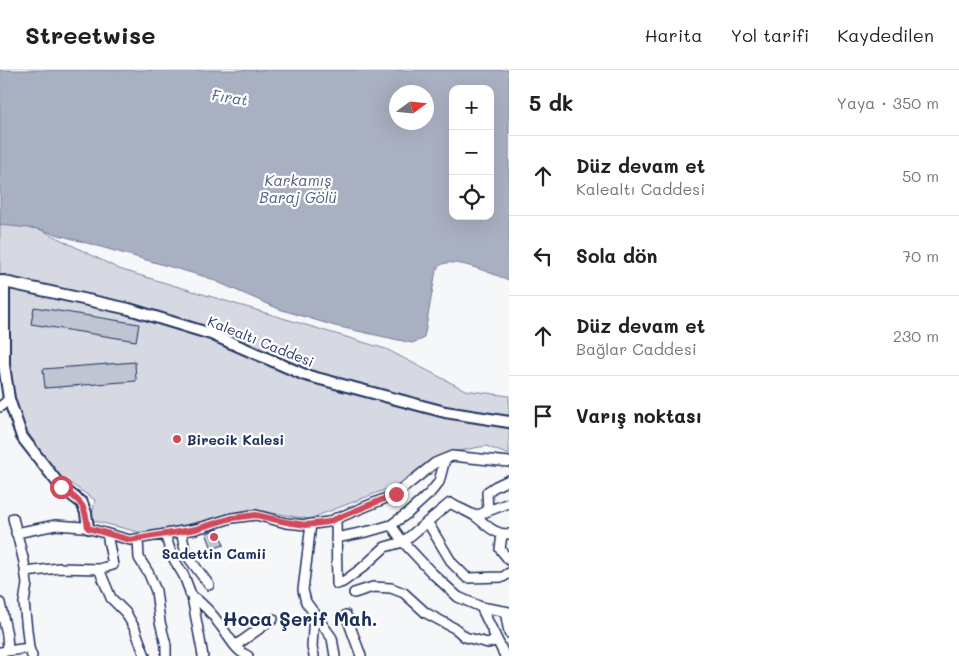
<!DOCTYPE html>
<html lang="tr">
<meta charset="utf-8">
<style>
:root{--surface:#fff;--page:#f6f6f6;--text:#202124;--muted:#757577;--line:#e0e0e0}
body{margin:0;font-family:Mali,sans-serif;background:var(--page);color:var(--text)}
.controls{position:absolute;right:15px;top:15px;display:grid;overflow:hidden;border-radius:10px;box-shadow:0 5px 20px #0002}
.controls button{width:45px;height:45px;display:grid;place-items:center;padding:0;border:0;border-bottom:1px solid var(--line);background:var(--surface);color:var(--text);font:25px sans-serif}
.compass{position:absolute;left:389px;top:15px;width:45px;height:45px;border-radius:50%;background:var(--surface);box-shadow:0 5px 20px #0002;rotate:75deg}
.stop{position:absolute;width:15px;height:15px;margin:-11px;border:4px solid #d1495b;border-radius:50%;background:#fff}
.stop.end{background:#d1495b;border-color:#fff;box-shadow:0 1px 5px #0008}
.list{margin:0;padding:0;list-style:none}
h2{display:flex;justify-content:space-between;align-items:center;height:65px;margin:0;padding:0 20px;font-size:21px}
h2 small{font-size:16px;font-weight:400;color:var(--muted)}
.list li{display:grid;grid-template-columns:32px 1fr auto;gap:15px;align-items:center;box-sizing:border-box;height:80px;padding:0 20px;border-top:1px solid var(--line)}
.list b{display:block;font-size:19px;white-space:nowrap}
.list p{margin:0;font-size:16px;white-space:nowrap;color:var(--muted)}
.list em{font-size:16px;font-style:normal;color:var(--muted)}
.icon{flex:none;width:28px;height:28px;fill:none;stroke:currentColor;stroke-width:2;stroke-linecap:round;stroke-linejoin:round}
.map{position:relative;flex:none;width:509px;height:586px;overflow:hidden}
header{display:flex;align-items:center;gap:30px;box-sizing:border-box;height:70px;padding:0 25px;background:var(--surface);border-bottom:1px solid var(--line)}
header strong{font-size:24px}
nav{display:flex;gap:28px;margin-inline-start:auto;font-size:18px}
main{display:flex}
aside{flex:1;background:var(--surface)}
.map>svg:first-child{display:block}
.green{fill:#d6d9e2;stroke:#7884a0}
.water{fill:#a9b0c1;stroke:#707c99;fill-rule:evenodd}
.building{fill:#c0c4d3;stroke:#1b2f5e}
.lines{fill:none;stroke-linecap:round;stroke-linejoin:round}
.minor-casing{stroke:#1b2f5e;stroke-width:12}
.tertiary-casing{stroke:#1b2f5e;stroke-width:14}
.minor{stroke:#fff;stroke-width:9}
.tertiary{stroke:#fff;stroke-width:10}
.route{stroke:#d1495b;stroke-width:6}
.poi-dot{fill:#d1495b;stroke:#fff;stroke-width:2}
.labels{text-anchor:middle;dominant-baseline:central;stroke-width:4.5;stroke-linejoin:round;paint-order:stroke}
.street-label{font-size:14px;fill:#1b2f5e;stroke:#fff}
.poi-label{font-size:14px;font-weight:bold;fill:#1b2f5e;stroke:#fff;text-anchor:start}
.water-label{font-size:15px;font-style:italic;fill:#4d5c81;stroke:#fff}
.district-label{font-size:19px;font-weight:bold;fill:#1b2f5e;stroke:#fff}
</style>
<header>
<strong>Streetwise</strong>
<nav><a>Harita</a><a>Yol tarifi</a><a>Kaydedilen</a></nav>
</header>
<main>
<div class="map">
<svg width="509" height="586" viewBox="0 0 509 586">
<rect width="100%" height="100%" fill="#f6f7f9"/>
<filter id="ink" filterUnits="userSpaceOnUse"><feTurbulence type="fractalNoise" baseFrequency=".02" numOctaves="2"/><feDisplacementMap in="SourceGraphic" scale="10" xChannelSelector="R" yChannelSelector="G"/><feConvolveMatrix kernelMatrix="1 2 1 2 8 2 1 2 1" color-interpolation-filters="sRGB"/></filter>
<g filter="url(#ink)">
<path class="green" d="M0,142L14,146L119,199L386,279L465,320L509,326V385L486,376L446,383L397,415L309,449L250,439L189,454L142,463L91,450L95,430L55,403L21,352L0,258Z"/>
<path class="water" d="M0,0H509V210C494,205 457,188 443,194C437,196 436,201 435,206L425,263L423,269L412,273L335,256L279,239L206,207L38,159L0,155ZM453,19H490V146H453ZM397,22H427V52H397Z"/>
<path class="building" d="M34,237L139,254L136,271L31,254Z
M135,292L136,311L45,318L43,299Z
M218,459L224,475L212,479L206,463Z"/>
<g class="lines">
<g class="minor-casing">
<path id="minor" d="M0,337L9,329
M488,441L487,422L496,416L509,410
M475,446L509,433
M13,448L24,492L27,514L24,533L29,578L32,586
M336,448L337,514L343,512L362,498L385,477L403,472L450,433C458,438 467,441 475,446C486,454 494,465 509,464
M428,453L452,493L467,508L503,507L509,503
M311,454L303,520L306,532L332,568L335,586
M391,455L403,472L431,502L458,527L481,537L509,542
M181,461L186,484L209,515
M16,463L56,455L83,457L130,470L196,459L232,448L256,445L286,453L306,455L328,452L396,424L435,393L452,386L509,392
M107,464L113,495L99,499L111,528L126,543L135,559L145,586
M165,464L172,486L184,506L192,527L203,586
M502,465L500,479L509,490
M336,468L370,461L391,455L408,443L430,423L439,412L445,389
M138,469L139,488L149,504L156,521L160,552L166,575V586
M26,502L59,498L99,499
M354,523L373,517L391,518L404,523L426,543L456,559L465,567L488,573L497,570
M190,524C202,533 212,543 220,555C229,566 235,581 248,586
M0,533L7,565L8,580
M481,537L505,586
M505,541L509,563
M346,545L361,586
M235,576L273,549
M0,582L29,578
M314,586L312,577L314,542"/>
</g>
<g class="tertiary-casing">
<path id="tertiary" d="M0,211L129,239L211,264L305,305L445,342L509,352
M4,211V295L9,329L22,367L61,417L82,433L86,443L88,458"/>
</g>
<use href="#minor" class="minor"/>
<use href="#tertiary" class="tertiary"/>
</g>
</g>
<g class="lines" filter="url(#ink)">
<path class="route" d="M61,417C81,432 85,433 88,458L130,470L196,459L232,448L256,445L286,452L306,455L328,452L396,424"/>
</g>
<g class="poi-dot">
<circle cx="177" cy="369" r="5"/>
<circle cx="214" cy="467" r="5"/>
</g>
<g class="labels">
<g class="street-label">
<text transform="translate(261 271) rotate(22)">Kalealtı Caddesi</text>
</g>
<g class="poi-label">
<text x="187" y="369">Birecik Kalesi</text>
<text x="214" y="483" text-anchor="middle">Sadettin Camii</text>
</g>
<g class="water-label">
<text transform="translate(230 27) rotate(9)">Fırat</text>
<text x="298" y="110">Karkamış<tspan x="298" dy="17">Baraj Gölü</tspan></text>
</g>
<g class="district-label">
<text x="300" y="548">Hoca Şerif Mah.</text>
</g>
</g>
</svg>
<div class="controls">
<button>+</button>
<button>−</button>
<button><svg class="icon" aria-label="locate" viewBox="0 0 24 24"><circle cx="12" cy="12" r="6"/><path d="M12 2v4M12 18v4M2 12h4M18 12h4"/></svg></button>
</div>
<svg class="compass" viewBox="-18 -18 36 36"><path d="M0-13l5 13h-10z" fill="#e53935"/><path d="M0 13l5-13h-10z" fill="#757577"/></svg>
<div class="stop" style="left:61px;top:417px"></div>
<div class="stop end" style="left:396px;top:424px"></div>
</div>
<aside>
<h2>5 dk<small>Yaya · 350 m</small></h2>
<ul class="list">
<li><svg class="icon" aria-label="ahead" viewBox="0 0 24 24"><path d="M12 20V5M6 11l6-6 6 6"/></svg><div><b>Düz devam et</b><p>Kalealtı Caddesi</p></div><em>50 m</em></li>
<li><svg class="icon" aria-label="left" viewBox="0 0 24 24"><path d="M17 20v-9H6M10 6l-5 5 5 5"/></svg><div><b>Sola dön</b></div><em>70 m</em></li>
<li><svg class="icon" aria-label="ahead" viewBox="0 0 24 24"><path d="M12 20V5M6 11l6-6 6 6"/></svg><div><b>Düz devam et</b><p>Bağlar Caddesi</p></div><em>230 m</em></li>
<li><svg class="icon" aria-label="arrive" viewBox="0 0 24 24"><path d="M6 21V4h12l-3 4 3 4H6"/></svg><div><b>Varış noktası</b></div></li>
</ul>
</aside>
</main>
